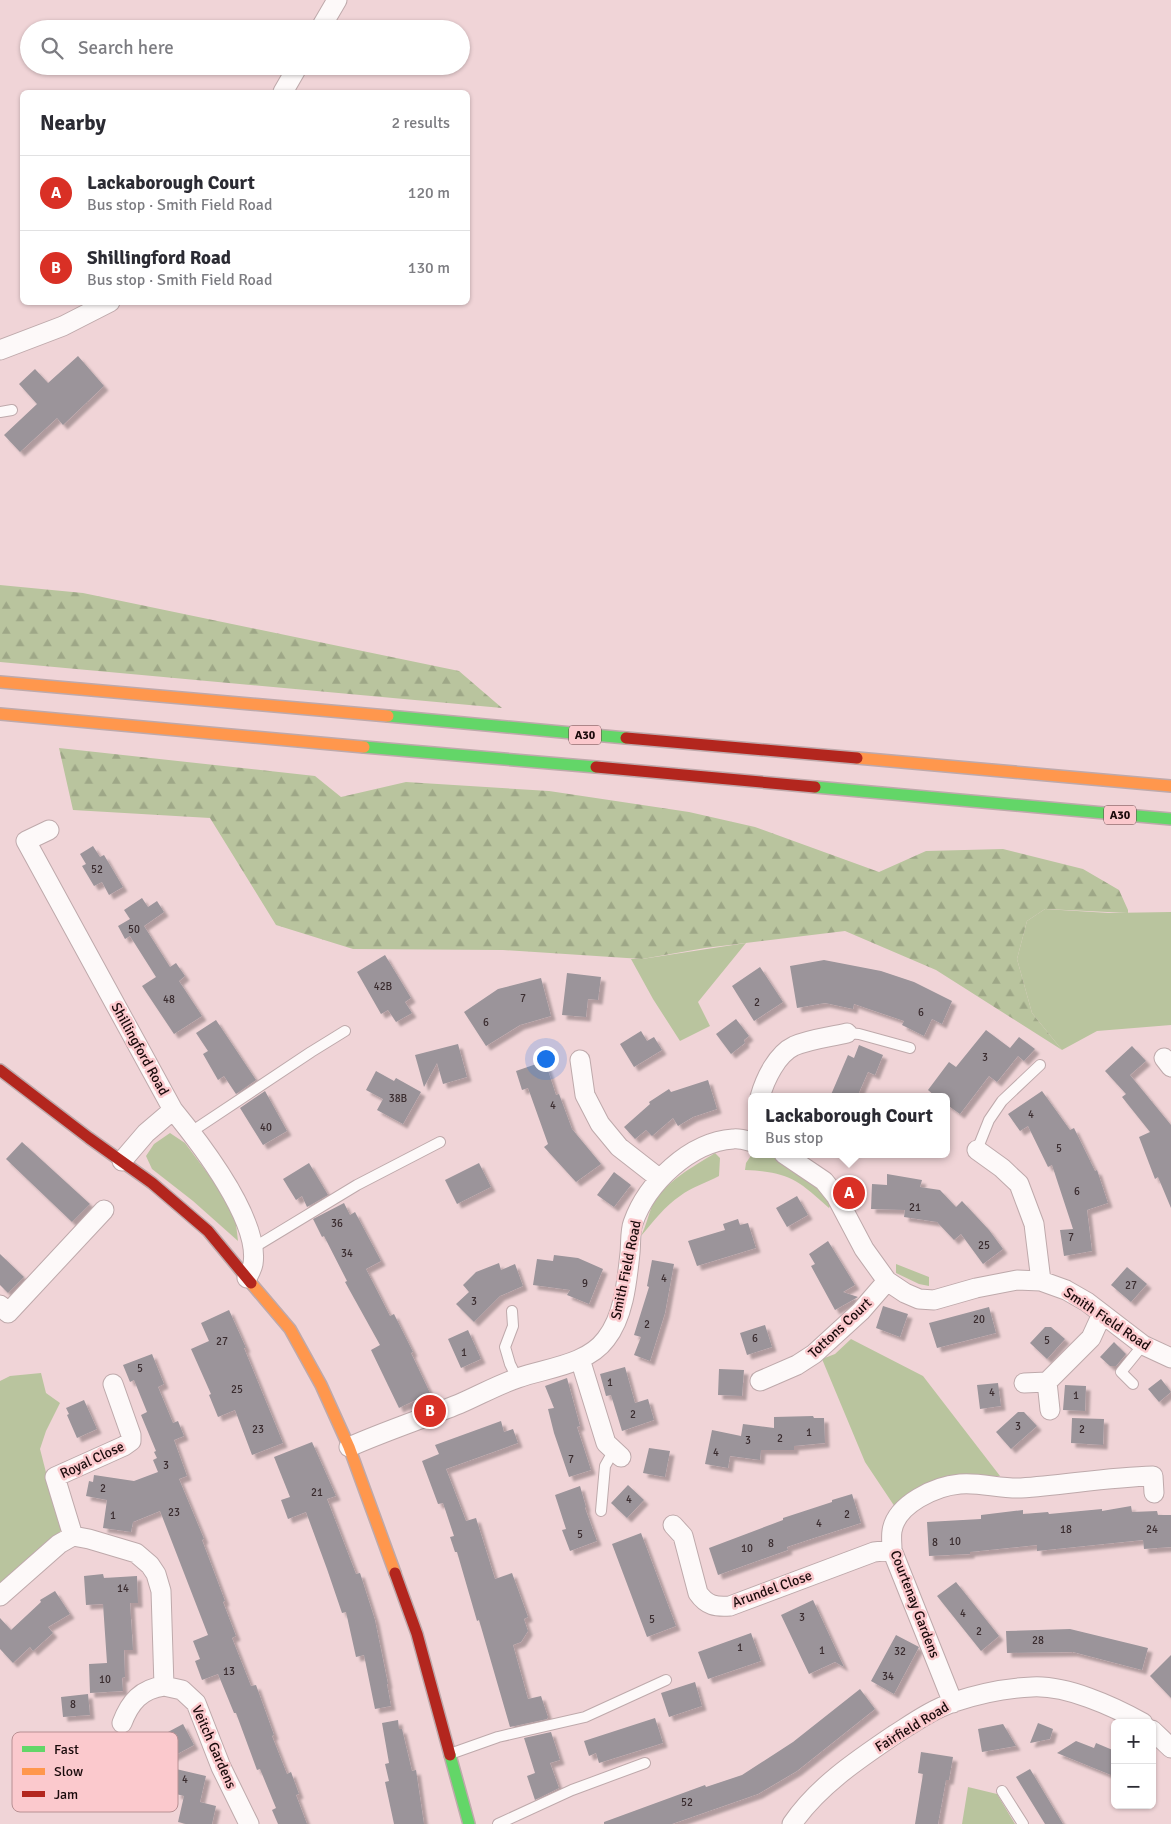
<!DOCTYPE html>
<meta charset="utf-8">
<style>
:root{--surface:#fff;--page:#f2f2f3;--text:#2b2b33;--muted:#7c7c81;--line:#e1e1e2;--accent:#d93025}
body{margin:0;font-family:Signika,sans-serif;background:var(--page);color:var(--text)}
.controls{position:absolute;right:15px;bottom:15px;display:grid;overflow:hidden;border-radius:8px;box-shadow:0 1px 4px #0004}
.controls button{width:45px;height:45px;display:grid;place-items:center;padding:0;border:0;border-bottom:1px solid var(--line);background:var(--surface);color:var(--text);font:25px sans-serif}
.you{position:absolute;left:545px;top:1058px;width:18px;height:18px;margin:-12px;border:4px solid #fff;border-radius:50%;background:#1a73e8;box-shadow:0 0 0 8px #1a73e833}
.badge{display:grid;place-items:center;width:32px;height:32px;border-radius:50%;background:var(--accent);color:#fff;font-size:16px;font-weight:700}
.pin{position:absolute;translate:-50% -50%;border:2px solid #fff;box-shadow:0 1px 5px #0006}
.popup{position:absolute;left:748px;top:1093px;width:202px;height:65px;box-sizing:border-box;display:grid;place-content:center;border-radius:8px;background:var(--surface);filter:drop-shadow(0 1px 4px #0005);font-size:16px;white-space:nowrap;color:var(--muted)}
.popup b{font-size:19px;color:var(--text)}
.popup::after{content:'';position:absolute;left:50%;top:100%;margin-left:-10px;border:10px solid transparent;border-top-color:var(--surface)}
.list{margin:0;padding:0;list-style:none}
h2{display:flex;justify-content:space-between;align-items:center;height:65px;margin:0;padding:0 20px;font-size:21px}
h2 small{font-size:16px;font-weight:400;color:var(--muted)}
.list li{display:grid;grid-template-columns:32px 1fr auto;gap:15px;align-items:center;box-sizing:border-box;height:75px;padding:0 20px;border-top:1px solid var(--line)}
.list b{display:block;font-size:19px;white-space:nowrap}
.list p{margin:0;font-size:16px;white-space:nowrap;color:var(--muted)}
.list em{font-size:16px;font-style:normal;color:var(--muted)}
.icon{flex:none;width:28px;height:28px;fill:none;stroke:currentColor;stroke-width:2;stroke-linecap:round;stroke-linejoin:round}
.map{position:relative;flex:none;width:1171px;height:1824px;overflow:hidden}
.search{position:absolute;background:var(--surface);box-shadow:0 1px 4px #0004;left:20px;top:20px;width:450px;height:55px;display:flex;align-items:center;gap:12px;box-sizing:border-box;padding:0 18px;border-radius:28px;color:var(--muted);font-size:19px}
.panel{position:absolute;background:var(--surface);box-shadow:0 1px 4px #0004;left:20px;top:90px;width:450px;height:215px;border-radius:8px}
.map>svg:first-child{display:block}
.green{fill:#b9c49e}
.forest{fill:url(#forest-firs)}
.building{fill:#9b949a;filter:url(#shadow)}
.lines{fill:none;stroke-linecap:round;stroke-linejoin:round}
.lane-casing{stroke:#bea9ab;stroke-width:12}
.street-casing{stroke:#bea9ab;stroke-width:21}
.fast-casing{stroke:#bea9ab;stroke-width:14}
.slow-casing{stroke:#bea9ab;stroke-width:14}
.jam-casing{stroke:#bea9ab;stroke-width:14}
.lane{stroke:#fdf9f9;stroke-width:10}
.street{stroke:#fdf9f9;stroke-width:19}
.fast{stroke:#63d668;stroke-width:11}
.slow{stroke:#ff974d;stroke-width:11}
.jam{stroke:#b3261e;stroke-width:11}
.labels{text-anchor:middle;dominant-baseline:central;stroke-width:5;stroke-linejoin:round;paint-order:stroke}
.number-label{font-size:11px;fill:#3a2c2f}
.shield{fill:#fbc9cd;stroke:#5e4345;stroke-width:1}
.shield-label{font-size:12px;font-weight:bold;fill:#1a0a0b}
.street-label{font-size:14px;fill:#1a0a0b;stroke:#fbc9cd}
.key{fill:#fbc9cd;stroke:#b89093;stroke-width:1}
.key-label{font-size:14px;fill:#1a0a0b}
</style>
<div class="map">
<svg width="1171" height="1824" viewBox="0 0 1171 1824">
<defs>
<pattern id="forest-firs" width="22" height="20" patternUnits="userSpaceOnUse" patternTransform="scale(1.25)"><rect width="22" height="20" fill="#b9c49e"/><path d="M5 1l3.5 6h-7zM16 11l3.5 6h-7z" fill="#9ea787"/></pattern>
<filter id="shadow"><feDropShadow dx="4.5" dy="4.5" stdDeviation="1" flood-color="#0004"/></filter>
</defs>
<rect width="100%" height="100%" fill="#f0d4d7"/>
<path class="green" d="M1045,909L1109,913L1171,912V1025L1097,1031L1062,1050L1032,1013L1017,959L1027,921Z
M746,943L698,1002L710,1026L680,1041L653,999L631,959H642Z
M170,1133L185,1143L226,1198L236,1224L238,1241L193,1201L152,1169L146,1156L154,1144Z
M715,1153L720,1158L719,1176C706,1183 692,1187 680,1196C665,1206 653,1222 641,1236C646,1226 648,1216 652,1206C664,1182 693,1167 715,1153Z
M752,1154C790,1154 808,1178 831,1204L829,1208C797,1179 788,1172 745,1170L746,1163Z
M896,1264L929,1277V1286L919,1284L896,1273Z
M851,1339L923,1376L1000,1476L957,1477L895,1507L865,1462L822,1359L835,1354Z
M41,1373L46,1393L60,1403L46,1431L40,1449L61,1531L0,1584V1381L10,1376Z
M968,1787L997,1794L1015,1824H962Z"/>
<path class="forest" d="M0,585L83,593L459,671L502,708L0,662Z
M59,748L315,776L341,797L406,782L549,791L689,812L755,827L879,872L926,851L1003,849L1083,869L1119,890L1128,910V913L1045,909L1027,921L1017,959L1032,1013L1062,1050L936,970L845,931L705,948L642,959L503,950L353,949L276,925L210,818L73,810Z"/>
<path class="building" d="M78,356L104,386L63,425L57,418L20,452L4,435L37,404L19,384L35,369L48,383Z
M93,846L100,857L104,855L123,887L109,895L102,882L94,886L82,866L86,864L80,854Z
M142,898L148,907L157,901L164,912L144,926L170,967L176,963L185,976L179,981L202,1016L174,1034L142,986L156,977L130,936L125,939L118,926L130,919L124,910Z
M385,955L411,998L405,1002L412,1013L396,1022L388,1010L381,1014L357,972Z
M824,960L881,971L914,982L952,1001L942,1024L932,1019L924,1036L902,1025L904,1021L854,1004L853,1009L825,1003L797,1008L790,966Z
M760,967L783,1002L754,1021L732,986Z
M567,973L601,977L598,1000L588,999L586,1017L562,1015Z
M541,978L551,1016L520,1025L486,1046L464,1012L498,989Z
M736,1019L749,1036L744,1040L745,1043L731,1054L716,1034Z
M216,1020L256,1080L236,1094L224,1076L218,1080L203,1054L208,1051L196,1033Z
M986,1030L1010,1048L1019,1037L1035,1049L1024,1061L1018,1056L997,1082L989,1076L960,1114L946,1104V1097H936L928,1090L949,1062L956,1067Z
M641,1031L647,1041L654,1037L662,1050L634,1067L620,1044Z
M458,1044L467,1077L443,1084L437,1063L424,1087L415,1055Z
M859,1045L883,1055L875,1075L868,1072L857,1097H830L848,1055L854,1058Z
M1132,1046L1146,1061L1130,1075L1171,1125V1208L1158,1177L1155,1179L1139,1137L1150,1132L1122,1097L1126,1094L1105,1071Z
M545,1061L556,1095L559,1094L572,1129L601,1164L576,1182L544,1147L548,1144L528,1088L522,1090L516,1071Z
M376,1071L394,1081L396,1078L421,1092L403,1124L377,1110L383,1099L366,1090Z
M708,1080L717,1109L693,1117L678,1126L673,1118L652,1136L646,1130L635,1139L624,1127L650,1104L649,1102L669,1089L671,1092Z
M265,1091L287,1131L263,1145L240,1108Z
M1042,1091L1070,1130L1074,1128L1095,1171L1097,1170L1108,1203L1087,1210L1092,1251L1064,1256L1060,1230L1073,1229L1052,1165L1048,1167L1028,1126L1020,1131L1008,1114Z
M22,1142L90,1204L72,1222L6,1159Z
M309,1163L328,1195L307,1207L302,1196L296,1200L283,1179Z
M479,1163L491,1187L457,1204L445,1180Z
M614,1172L631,1185L614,1207L597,1195Z
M887,1174L922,1180L920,1187L940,1190L956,1207L962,1201L989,1230L1003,1249L983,1264L961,1234L954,1240L937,1222L904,1217L905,1210L871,1209L872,1184L887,1185Z
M797,1196L808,1215L787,1227L776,1208Z
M344,1203L350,1215L355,1212L381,1261L366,1269L390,1316L394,1314L413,1352L411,1353L430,1393L399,1408L371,1350L380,1345L345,1282L347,1281L324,1236L322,1237L313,1219Z
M738,1219L740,1225L748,1223L756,1248L697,1266L688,1241L725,1230L723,1224Z
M828,1241L855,1285L843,1292L858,1297L835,1310L811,1266L815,1264L809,1254Z
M0,1254L24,1277L8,1293L0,1285Z
M554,1255L578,1258L603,1269L589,1304L567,1295L570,1290L533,1285L537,1259L553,1261Z
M652,1260L674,1264L665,1313L650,1361L634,1355L641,1337L634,1335L649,1287L647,1286Z
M499,1263L501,1270L515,1264L523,1286L500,1296L474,1322L456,1304L469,1292L463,1285L476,1272Z
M1127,1267L1147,1284L1131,1302L1111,1285Z
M883,1306L908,1314L900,1337L876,1328Z
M989,1307L996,1333L937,1348L929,1323Z
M229,1310L246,1348H244L283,1443L252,1455L235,1410L218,1417L209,1395L211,1394L191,1349L209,1341L201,1323Z
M765,1325L772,1347L747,1355L740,1333Z
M1045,1327H1051L1065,1339L1047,1359L1030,1343Z
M468,1330L481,1359L461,1368L448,1339Z
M1114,1342L1126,1354L1116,1366H1110L1100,1357Z
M152,1354L164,1384L158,1387L173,1423L178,1421L184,1436L174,1440L187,1476L179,1479L204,1539L202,1540L225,1601L223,1602L236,1636L232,1638L251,1686L256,1685L274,1735L272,1736L287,1774L291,1772L299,1794L296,1795L307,1824H278L272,1810L276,1808L260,1769L257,1770L236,1713H234L218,1674L202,1680L195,1661L200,1659L193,1641L208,1635L160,1511L133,1522L131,1532L103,1528L107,1500L86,1496L89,1481L93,1482L94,1475L134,1481L158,1472L153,1460L157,1458L154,1452L156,1451L141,1415L147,1412L134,1380L130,1382L123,1365Z
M625,1367L635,1403L648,1399L654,1420L622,1431L611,1395L606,1396L600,1374Z
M719,1369L744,1370L742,1396L718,1395Z
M567,1378L580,1426L577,1427L591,1470L569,1477L554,1433L548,1409L554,1408L545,1386Z
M1161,1379L1171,1392L1159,1402L1148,1389Z
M998,1383L1001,1406L980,1409L977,1385Z
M1065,1385L1086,1386L1085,1411L1063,1410Z
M84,1400L97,1429L77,1438L67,1415L69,1414L66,1408Z
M1018,1412H1024L1037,1426L1011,1449L996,1432Z
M813,1416L814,1418H824L825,1443L794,1446V1450H761L760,1460L730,1456L728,1468L705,1464L712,1430L741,1436L743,1424L774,1428V1417Z
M1072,1418L1104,1419L1103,1445L1071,1443Z
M501,1421L504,1432L513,1429L518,1443L446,1469L466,1521L476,1518L495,1579L512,1573L528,1617L524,1619L528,1631L521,1642L513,1645L528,1699L541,1696L548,1717L547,1719L510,1727L479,1620L477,1621L457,1552H455L450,1537L454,1536L443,1503L438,1504L422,1461L439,1454L435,1445Z
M312,1442L336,1496L327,1499L356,1574L360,1573L375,1620L388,1684H387L391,1706L375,1709L364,1655L356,1657L346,1612L342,1613L327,1569L306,1512L288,1519L281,1500L290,1497L274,1457Z
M649,1448L670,1451L665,1477L643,1473Z
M628,1485L644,1500L627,1518L611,1503Z
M580,1486L586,1507L585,1508L597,1541L570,1551L562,1530L566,1529L555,1495Z
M852,1494L861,1523L811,1539L787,1547L788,1550L718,1575L709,1548L783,1520V1518L832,1502V1500Z
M1131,1506L1132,1512L1157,1511L1158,1515H1171V1547L1144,1549L1143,1540L1037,1551V1545L970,1552V1554L929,1556L927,1522L981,1519V1515L1023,1510V1514L1048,1512L1049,1514L1102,1509V1511Z
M641,1533L676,1626L647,1637L612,1544Z
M103,1574L104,1578L137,1576L138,1603H130L133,1650H124L125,1677L122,1678L123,1691L90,1693L89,1664L107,1663L103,1604L86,1605L84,1576Z
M956,1582L999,1636L981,1651L937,1596Z
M55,1591L70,1614L48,1627L53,1633L33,1651L30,1647L13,1663L0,1649V1618L11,1630L41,1602L40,1600Z
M813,1600L844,1667L835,1662L809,1674L781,1615Z
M1070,1629L1148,1648L1142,1670L1073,1652L1007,1653L1006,1631Z
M751,1633L761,1661L708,1679L698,1652Z
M896,1635L919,1647L894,1694L871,1681Z
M1171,1655V1698L1150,1676Z
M695,1682L702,1706L669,1717L661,1693Z
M860,1689L875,1709L797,1771L758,1794L672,1824H604V1822L705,1785L706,1787L742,1775L793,1742Z
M88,1694L90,1715L63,1717L61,1697Z
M655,1718L663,1743L599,1763L596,1753L589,1756L584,1741Z
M398,1720L399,1729H402L412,1771L416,1770L424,1824H394L385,1782L389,1781L385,1764L389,1763L382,1723Z
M1038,1723L1053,1729L1050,1739L1030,1743Z
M183,1724L194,1745L170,1758L161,1740L170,1736L168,1732Z
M1003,1724L1016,1746L982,1752L978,1729Z
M551,1732L560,1760L550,1763L559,1788L535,1800L527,1776L535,1773L524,1738Z
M1076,1741L1094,1748L1096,1743L1115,1751V1767L1111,1775L1057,1753Z
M921,1752L953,1757L949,1780H946L938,1824H915L923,1774L918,1773Z
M176,1769L206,1776L200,1802L216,1806L212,1824H186L178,1822L184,1796L176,1794L178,1788L172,1787Z
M1030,1769L1063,1824H1045L1016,1777Z"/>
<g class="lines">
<g class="lane-casing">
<path id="lane" d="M0,412L12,410
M847,1033L859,1034L910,1048
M191,1132L311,1052L345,1031
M977,1150L989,1120L1002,1101L1040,1065
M253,1248L357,1185L440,1142
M512,1311L513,1326L505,1347L510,1364L517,1378
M1133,1384L1121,1372L1143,1345
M601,1511L605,1466L614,1450
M450,1754L498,1737L585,1717L666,1680
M1002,1791L1023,1824
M498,1824L572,1790L645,1763"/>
</g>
<g class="street-casing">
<path id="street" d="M320,29L337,0
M283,92L298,66
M0,350L63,326L110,302
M49,830L26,841L173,1110C200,1143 260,1220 253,1264C252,1269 249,1274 247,1278
M1164,1058L1171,1067
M580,1060L585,1095L600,1124L619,1147L660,1179
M760,1097C765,1079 777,1054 794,1046C810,1039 830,1037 847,1033
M977,1150L1002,1168L1019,1184L1034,1224L1041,1281
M784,1154L824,1181L836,1196L864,1249L887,1281L905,1293L919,1299L934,1300L976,1288L1017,1280L1041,1281L1066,1290L1087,1302L1143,1345L1171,1358
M122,1161L146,1133L173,1110
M0,1305L8,1313L104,1210
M580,1359L606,1443L621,1457
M760,1381L797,1365L814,1354L861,1311L887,1281
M1024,1383L1047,1382
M1050,1410L1047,1382L1091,1338L1102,1314
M349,1447C385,1431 422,1419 459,1404C478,1396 497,1385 518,1378C546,1368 587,1365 606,1339C624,1316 627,1281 630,1253C631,1243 630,1231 633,1223C647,1183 690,1142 733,1139C739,1138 745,1140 752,1142
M673,1525L683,1536L698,1593C707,1606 716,1607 730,1606L874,1552L892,1550
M73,1536L55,1477L124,1446L131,1441V1435L113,1384
M0,1596L59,1544L73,1536L89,1539L136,1553L150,1565L156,1574L161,1591L164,1686L182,1690L196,1703L221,1767L249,1824
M953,1703L892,1550C892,1544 891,1537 892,1531C896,1504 936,1486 960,1484C980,1482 1000,1489 1021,1488C1065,1485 1109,1477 1153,1476L1154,1493
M122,1723C130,1702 141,1689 164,1686
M1152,1730L1171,1748
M792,1824C817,1787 857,1760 894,1735C913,1723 933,1709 954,1702C978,1694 1006,1688 1032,1687C1066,1685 1113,1706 1143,1723"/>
</g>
<g class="fast-casing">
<path id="fast" d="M388,716L626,738
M364,747L596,767
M815,787L1171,819
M450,1755L469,1824"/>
</g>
<g class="slow-casing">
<path id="slow" d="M0,682L388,716
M0,714L364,747
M857,758L1171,786
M251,1283L290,1329L321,1385L349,1447L395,1573"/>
</g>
<g class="jam-casing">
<path id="jam" d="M626,738L857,758
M596,767L815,787
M0,1070L89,1138L152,1183L208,1231L251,1283
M395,1573L417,1634L450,1755"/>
</g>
<use href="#lane" class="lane"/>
<use href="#street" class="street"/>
<use href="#fast" class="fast"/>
<use href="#slow" class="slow"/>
<use href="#jam" class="jam"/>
</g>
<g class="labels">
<g class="number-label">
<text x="97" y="869">52</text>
<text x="134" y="929">50</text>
<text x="383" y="986">42B</text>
<text x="523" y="998">7</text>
<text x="169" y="999">48</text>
<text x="757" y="1002">2</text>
<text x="921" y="1012">6</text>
<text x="486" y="1022">6</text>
<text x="985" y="1057">3</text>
<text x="398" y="1098">38B</text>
<text x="553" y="1105">4</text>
<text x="1031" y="1114">4</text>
<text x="266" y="1127">40</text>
<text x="1059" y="1148">5</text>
<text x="1077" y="1191">6</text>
<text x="915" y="1207">21</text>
<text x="337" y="1223">36</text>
<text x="1071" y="1237">7</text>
<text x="984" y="1245">25</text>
<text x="347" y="1253">34</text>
<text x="664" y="1278">4</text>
<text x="585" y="1283">9</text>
<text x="1131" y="1285">27</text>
<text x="474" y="1301">3</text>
<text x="979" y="1319">20</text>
<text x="647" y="1324">2</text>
<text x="755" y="1338">6</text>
<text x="1047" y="1340">5</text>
<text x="222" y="1341">27</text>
<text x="464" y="1352">1</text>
<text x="140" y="1368">5</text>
<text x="610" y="1382">1</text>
<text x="237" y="1389">25</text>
<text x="992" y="1392">4</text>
<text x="1076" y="1395">1</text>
<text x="633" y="1414">2</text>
<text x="1018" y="1426">3</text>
<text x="258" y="1429">23</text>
<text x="1082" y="1429">2</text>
<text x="809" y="1432">1</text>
<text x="780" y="1438">2</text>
<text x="748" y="1440">3</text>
<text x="716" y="1452">4</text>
<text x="571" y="1459">7</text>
<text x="166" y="1465">3</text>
<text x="103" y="1488">2</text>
<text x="317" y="1492">21</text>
<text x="629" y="1499">4</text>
<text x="174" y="1512">23</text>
<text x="847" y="1514">2</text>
<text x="113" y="1515">1</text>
<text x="819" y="1523">4</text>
<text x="1066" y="1529">18</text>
<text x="1152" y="1529">24</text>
<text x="580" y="1534">5</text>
<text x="955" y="1541">10</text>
<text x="935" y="1542">8</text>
<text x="771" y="1543">8</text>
<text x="747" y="1548">10</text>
<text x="123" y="1588">14</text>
<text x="963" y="1613">4</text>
<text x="802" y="1617">3</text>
<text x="652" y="1619">5</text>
<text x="979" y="1631">2</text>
<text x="1038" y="1640">28</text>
<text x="740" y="1647">1</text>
<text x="822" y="1650">1</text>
<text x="900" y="1651">32</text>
<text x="229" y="1671">13</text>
<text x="888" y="1676">34</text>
<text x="105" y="1679">10</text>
<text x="73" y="1704">8</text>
<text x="185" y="1779">4</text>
<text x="687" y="1802">52</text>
</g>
<g class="shield">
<rect x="569" y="725.5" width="32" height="19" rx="4"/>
<rect x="1104" y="805.5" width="32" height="19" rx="4"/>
</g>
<g class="shield-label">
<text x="585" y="735">A30</text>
<text x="1120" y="815">A30</text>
</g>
<g class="street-label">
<text transform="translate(140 1049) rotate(61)">Shillingford Road</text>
<text transform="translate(626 1270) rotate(-78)">Smith Field Road</text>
<text transform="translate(1107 1319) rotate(34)">Smith Field Road</text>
<text transform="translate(840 1328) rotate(-43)">Tottons Court</text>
<text transform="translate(92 1460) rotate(-25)">Royal Close</text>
<text transform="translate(772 1589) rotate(-20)">Arundel Close</text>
<text transform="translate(915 1604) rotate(69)">Courtenay Gardens</text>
<text transform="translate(912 1727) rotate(-31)">Fairfield Road</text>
<text transform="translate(214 1747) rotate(66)">Veitch Gardens</text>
</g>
</g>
<rect x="12" y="1732" width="166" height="80" rx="8" class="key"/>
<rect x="22" y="1746" width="23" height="6" fill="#63d668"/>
<rect x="22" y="1768" width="23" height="7" fill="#ff974d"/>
<rect x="22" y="1791" width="23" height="6" fill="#b3261e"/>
<g class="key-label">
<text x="54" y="1754">Fast</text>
<text x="54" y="1776">Slow</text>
<text x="54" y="1799">Jam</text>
</g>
</svg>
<div class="controls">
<button>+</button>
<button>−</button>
</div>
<div class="you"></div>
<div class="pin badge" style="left:849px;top:1193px">A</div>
<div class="popup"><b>Lackaborough Court</b>Bus stop</div>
<div class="pin badge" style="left:430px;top:1411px">B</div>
<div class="search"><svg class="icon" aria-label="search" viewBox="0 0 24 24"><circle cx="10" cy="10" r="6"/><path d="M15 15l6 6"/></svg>Search here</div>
<section class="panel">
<h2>Nearby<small>2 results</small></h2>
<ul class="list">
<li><span class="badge">A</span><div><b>Lackaborough Court</b><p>Bus stop · Smith Field Road</p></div><em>120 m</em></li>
<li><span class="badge">B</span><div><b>Shillingford Road</b><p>Bus stop · Smith Field Road</p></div><em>130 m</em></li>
</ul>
</section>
</div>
